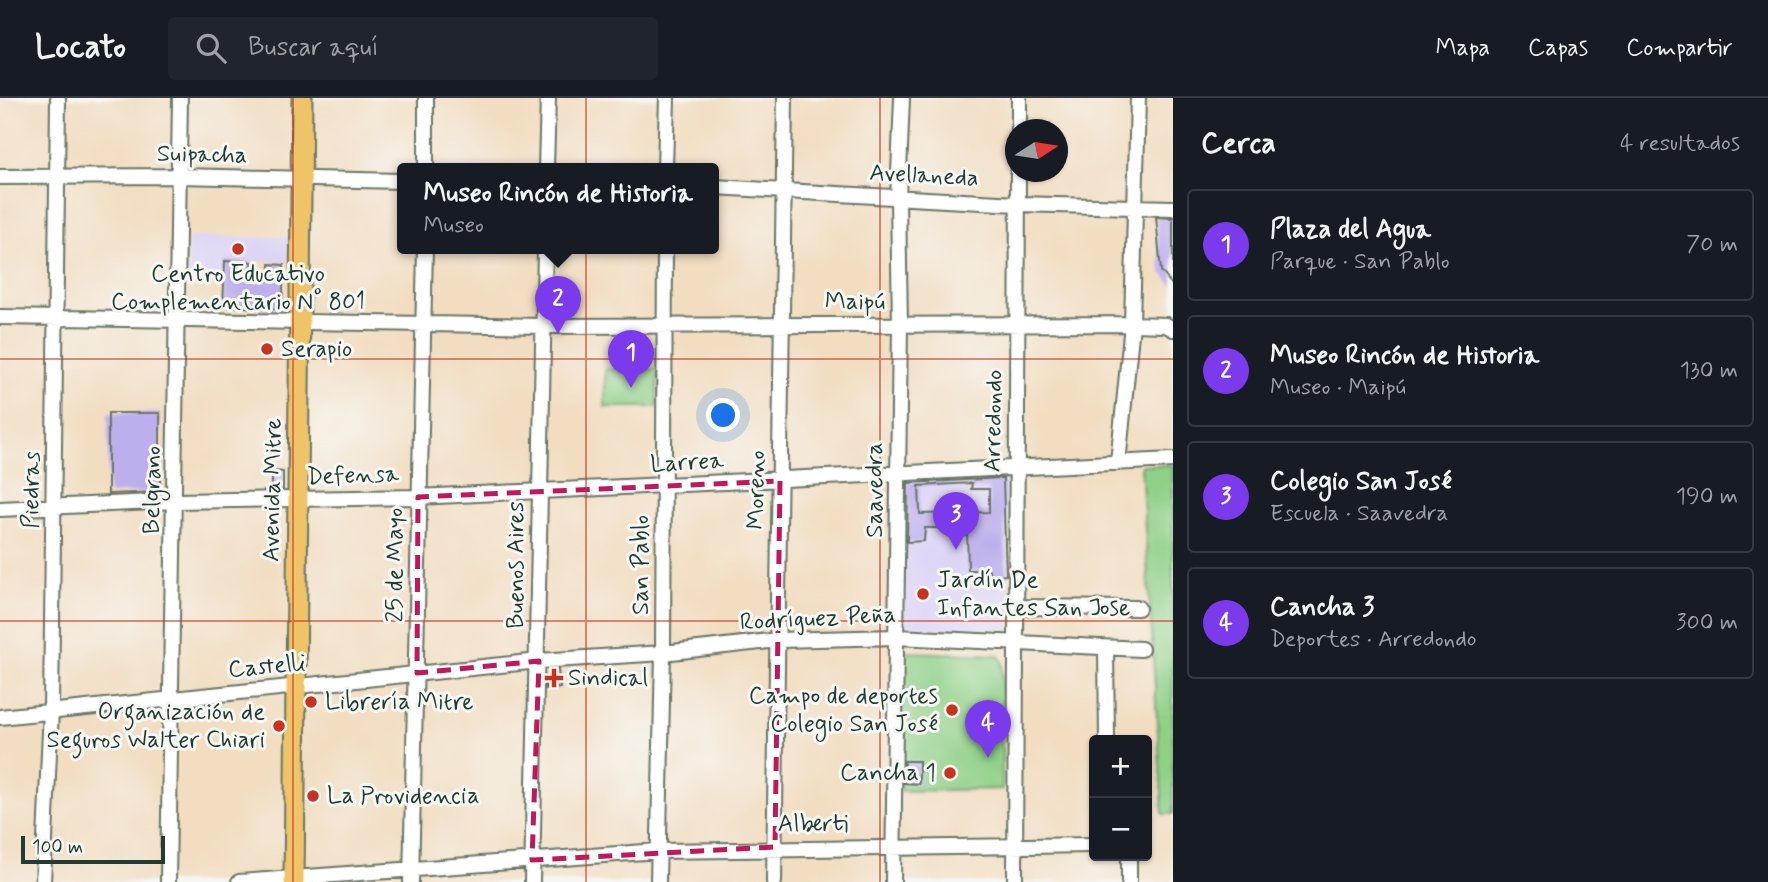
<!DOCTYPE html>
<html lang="es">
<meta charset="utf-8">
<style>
:root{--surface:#171b24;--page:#20242c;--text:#f1f3f6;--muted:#9ea1a6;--line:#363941;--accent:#7c3aed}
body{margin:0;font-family:Mynerve,sans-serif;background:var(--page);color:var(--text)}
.controls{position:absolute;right:21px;bottom:21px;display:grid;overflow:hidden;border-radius:7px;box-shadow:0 2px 5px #0004}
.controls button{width:63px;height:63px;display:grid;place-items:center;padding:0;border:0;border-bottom:2px solid var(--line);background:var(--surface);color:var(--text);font:35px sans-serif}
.compass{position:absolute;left:1005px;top:21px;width:63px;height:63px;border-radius:50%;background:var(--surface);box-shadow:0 2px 5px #0004;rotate:78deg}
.scale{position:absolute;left:21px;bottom:18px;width:144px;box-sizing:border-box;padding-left:7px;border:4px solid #1f3d34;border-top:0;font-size:19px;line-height:24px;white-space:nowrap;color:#1f3d34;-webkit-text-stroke:5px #f6f6f2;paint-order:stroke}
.you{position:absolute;left:724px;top:318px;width:24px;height:24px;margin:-18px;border:5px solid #fff;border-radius:50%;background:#1a73e8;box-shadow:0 0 0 10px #1a73e833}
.badge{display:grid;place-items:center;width:46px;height:46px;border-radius:50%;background:var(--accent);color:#fff;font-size:23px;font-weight:700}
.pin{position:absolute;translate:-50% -58px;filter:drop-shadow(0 2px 4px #0008)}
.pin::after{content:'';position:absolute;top:37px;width:24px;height:21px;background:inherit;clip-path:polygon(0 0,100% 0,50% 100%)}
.popup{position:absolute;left:397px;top:65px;width:322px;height:91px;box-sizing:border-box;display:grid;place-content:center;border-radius:7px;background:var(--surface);filter:drop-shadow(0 2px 5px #0005);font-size:23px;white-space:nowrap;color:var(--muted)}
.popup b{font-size:26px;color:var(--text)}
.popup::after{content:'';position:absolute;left:50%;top:100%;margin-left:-14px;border:14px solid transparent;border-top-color:var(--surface)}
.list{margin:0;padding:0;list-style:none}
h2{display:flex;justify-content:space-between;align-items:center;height:91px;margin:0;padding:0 28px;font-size:30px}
h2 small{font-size:23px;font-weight:400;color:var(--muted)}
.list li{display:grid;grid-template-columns:46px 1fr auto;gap:21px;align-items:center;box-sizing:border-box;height:112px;margin:0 14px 14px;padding:0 14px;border:2px solid var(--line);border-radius:7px}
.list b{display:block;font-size:26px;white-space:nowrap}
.list p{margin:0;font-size:23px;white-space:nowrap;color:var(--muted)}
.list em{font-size:23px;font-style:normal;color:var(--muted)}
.icon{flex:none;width:38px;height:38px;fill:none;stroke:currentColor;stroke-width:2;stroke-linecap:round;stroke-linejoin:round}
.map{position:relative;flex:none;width:1173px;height:784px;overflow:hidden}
header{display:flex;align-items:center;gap:42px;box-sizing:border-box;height:98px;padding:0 35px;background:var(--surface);border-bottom:2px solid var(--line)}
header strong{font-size:33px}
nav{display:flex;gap:38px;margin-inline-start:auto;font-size:24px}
.search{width:490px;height:63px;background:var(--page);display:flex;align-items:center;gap:18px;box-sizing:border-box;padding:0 24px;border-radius:7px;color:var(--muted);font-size:26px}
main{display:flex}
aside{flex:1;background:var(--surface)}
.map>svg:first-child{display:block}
.built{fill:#ddd5f6}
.green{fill:#8fd087;stroke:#57865e;stroke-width:2}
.building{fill:#bdafed;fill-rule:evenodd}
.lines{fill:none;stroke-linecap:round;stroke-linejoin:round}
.minor-casing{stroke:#697565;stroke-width:18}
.major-casing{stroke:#697565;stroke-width:23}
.minor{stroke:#fff;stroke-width:14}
.major{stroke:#efc469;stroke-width:19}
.marked{fill:none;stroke:#c2185b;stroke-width:5;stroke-dasharray:14 9;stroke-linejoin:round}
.grid{fill:none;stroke:#c8321e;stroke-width:2;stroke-opacity:0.55}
.poi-dot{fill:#c8321e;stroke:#f6f6f2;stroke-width:2.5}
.labels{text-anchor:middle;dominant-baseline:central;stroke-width:6;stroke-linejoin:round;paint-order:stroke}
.street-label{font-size:24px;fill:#1f3d34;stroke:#f6f6f2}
.poi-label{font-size:24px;fill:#1f3d34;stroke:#f6f6f2;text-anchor:start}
</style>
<header>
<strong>Locato</strong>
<div class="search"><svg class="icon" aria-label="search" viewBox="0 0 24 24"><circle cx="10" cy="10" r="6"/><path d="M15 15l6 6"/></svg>Buscar aquí</div>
<nav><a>Mapa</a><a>Capas</a><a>Compartir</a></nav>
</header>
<main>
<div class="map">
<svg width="1173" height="784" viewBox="0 0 1173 784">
<rect width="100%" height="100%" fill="#f6f6f2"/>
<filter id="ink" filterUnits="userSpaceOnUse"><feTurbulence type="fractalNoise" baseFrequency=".0143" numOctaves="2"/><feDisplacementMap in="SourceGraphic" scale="14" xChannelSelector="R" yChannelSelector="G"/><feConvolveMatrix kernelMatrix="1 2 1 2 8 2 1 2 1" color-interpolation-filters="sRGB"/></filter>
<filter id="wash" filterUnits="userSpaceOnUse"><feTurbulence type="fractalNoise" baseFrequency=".00686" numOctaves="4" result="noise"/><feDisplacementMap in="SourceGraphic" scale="28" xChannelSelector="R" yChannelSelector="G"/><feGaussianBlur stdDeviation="1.57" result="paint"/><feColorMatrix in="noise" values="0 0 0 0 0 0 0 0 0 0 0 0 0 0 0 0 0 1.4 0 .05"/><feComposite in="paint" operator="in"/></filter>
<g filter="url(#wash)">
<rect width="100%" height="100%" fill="#f2ddc1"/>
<path class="built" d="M188,139H289V163H226L228,177H187Z
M1008,369L1010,532L901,529L903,374Z"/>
<path class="green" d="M605,271H658L657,309H605Z
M1141,367H1173V716H1163Z
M905,554L998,557L1002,563V691L901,693L902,557Z"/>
<g id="blocks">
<path class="building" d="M1156,119L1173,120V188L1161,173Z
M225,163L252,164L251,182L270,183V166L284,167L282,211L223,208Z
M108,315H160V394L108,396Z
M272,373L283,374V392H272Z
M1003,380L1006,477L989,478V472H968L967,430H925L924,443L907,444L908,385ZM972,385L971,391H989V414L920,416L919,388Z
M558,571L560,590L546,591V583L554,572Z
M904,663H919V686L904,685Z"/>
</g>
</g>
<g filter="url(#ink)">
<use href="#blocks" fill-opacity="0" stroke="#697565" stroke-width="2"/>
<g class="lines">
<g class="minor-casing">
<path id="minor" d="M1019,32V0
M426,70V0
M546,70L548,0
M665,70L667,0
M0,79L179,78L402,83
M714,89L1017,106L1173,110
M0,219L544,228L1132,226L1166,227L1173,231
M1118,365L1132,226L1138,0
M0,411L176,403L418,399L1173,362
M1016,509L1138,510
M1106,550L1107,642
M0,619L539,563L663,555L778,542L897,539L1141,551
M43,784L51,612L58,0
M168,784L180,0
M239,784L658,753L1094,747
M411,784L425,150
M532,784L545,150
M658,784L663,555L665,150
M774,784L785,0
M893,784L900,227L898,100L902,0
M1015,784L1018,74
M1129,784V758"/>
</g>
<g class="major-casing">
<path id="major" d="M294,784L302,0"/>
</g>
<use href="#minor" class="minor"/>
<use href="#major" class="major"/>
</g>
</g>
<path class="marked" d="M780,383L775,749L532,762L539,563L417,575L418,399Z"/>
<path class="grid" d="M293,0V784M586,0V784M880,0V784M0,261H1173M0,523H1173"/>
<g class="poi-dot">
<circle cx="238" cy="151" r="7"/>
<circle cx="267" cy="251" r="7"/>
<circle cx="923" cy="496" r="7"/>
<path d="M550.5 569.5h7v7h7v7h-7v7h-7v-7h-7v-7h7z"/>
<circle cx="311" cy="604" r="7"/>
<circle cx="952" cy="612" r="7"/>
<circle cx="279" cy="628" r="7"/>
<circle cx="950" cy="675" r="7"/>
<circle cx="313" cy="698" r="7"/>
</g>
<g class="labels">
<g class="street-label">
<text transform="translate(202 57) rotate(1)">Suipacha</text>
<text transform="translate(924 78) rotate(3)">Avellaneda</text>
<text x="855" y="204">Maipú</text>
<text transform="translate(994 323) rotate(-89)">Arredondo</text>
<text transform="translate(687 365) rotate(-3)">Larrea</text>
<text transform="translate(353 378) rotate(-2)">Defensa</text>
<text transform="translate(32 392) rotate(-89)">Piedras</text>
<text transform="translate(153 392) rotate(-89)">Belgrano</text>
<text transform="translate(273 392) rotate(-89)">Avenida Mitre</text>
<text transform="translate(757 392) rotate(-89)">Moreno</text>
<text transform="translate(875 392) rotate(-90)">Saavedra</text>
<text transform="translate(395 467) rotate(-90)">25 de Mayo</text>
<text transform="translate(516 467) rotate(-90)">Buenos Aires</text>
<text transform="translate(641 467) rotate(-90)">San Pablo</text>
<text transform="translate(818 521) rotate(-3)">Rodríguez Peña</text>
<text transform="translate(267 569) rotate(-5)">Castelli</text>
<text x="813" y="726">Alberti</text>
</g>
<g class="poi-label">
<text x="238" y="176" text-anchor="middle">Centro Educativo<tspan x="238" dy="28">Complementario N° 801</tspan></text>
<text x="281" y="251">Serapio</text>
<text x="937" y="482">Jardín De<tspan x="937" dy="28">Infantes San Jose</tspan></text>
<text x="568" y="580">Sindical</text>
<text x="938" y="598" text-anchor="end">Campo de deportes<tspan x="938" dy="28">Colegio San José</tspan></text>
<text x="325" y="604">Librería Mitre</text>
<text x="265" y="614" text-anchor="end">Organización de<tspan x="265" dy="28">Seguros Walter Chiari</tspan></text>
<text x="936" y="675" text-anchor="end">Cancha 1</text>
<text x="327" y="698">La Providencia</text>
</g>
</g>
</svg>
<div class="controls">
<button>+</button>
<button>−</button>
</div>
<svg class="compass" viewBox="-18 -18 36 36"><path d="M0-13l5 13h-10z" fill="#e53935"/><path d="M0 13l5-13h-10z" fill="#9ea1a6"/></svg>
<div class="scale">100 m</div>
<div class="you"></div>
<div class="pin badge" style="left:631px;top:290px">1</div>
<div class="pin badge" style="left:558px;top:236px">2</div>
<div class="popup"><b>Museo Rincón de Historia</b>Museo</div>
<div class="pin badge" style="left:956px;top:452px">3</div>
<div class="pin badge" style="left:988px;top:660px">4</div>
</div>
<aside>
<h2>Cerca<small>4 resultados</small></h2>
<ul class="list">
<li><span class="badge">1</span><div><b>Plaza del Agua</b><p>Parque · San Pablo</p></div><em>70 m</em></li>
<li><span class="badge">2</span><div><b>Museo Rincón de Historia</b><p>Museo · Maipú</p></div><em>130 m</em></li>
<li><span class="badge">3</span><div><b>Colegio San José</b><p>Escuela · Saavedra</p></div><em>190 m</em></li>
<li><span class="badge">4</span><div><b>Cancha 3</b><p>Deportes · Arredondo</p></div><em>300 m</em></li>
</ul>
</aside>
</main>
